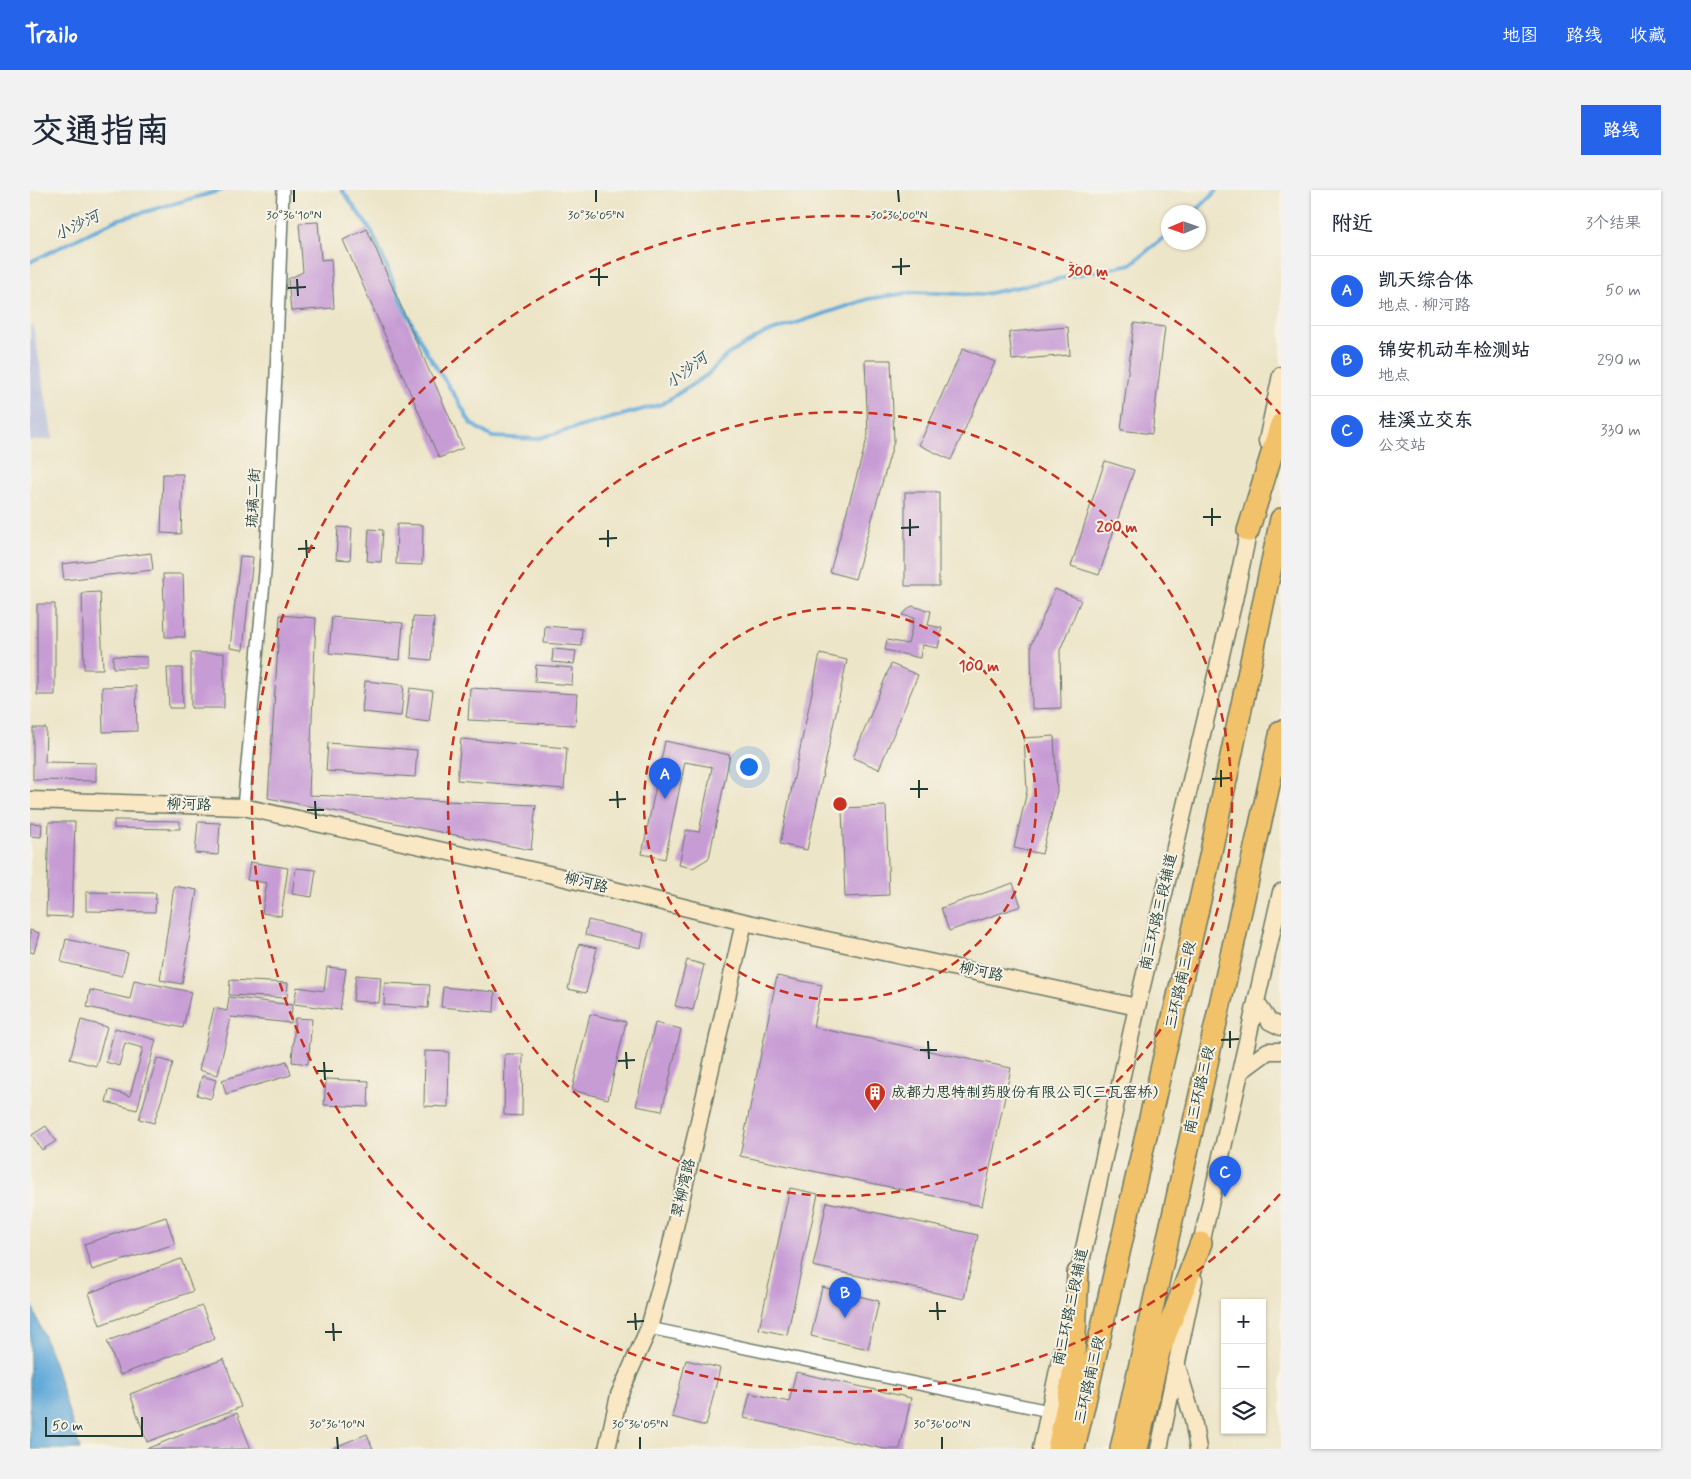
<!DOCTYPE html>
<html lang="zh">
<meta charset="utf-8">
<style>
:root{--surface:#fff;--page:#f2f2f3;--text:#1f2937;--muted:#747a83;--line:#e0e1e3;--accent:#2563eb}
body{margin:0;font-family:Mynerve,"LXGW WenKai TC",sans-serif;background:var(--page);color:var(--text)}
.controls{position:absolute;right:15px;bottom:15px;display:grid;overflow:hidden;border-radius:0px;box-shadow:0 1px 4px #0004}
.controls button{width:45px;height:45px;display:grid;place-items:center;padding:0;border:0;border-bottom:1px solid var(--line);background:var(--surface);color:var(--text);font:25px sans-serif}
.compass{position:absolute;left:1131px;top:15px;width:45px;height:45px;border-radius:50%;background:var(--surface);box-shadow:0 1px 4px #0004;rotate:268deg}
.scale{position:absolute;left:15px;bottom:12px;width:98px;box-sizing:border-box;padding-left:5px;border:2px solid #1f3d34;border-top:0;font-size:14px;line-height:18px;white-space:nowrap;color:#1f3d34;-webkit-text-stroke:4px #f7f3e8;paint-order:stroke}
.you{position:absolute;left:718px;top:576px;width:18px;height:18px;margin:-12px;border:4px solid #fff;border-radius:50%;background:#1a73e8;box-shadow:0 0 0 8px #1a73e833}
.badge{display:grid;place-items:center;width:32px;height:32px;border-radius:50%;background:var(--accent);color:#fff;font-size:16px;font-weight:700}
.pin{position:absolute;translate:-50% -41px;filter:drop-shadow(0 1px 2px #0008)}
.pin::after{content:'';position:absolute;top:26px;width:18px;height:15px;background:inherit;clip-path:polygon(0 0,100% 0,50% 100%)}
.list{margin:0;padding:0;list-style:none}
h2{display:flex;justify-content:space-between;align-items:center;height:65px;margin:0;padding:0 20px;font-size:21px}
h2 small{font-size:16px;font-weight:400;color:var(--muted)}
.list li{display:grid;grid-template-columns:32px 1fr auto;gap:15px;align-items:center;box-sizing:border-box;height:70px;padding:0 20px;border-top:1px solid var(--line)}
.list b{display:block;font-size:19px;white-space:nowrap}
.list p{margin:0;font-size:16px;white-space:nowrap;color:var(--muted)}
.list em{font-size:16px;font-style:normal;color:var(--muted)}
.icon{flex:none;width:28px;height:28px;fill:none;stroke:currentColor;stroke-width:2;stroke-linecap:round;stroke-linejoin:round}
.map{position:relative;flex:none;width:1251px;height:1259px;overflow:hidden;border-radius:0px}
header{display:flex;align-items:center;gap:30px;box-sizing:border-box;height:70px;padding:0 25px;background:var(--accent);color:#fff}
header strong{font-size:24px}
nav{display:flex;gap:28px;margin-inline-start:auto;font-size:18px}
.intro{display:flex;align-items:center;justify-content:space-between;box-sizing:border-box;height:120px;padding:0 30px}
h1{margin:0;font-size:35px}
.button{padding:12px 22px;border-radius:0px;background:var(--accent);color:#fff;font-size:18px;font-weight:700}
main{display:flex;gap:30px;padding:0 30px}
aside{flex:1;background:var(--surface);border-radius:0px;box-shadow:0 1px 4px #0004}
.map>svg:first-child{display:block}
.industrial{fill:#bec3dd}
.water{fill:#63aad9;stroke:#417486}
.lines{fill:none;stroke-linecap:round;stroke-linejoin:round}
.stream{stroke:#63aad9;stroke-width:4}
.building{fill:#c79cd5}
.street-casing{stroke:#677868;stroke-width:14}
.secondary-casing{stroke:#677868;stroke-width:19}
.highway-casing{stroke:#677868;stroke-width:24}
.street{stroke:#fff;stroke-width:11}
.secondary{stroke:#fae7c3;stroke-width:16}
.highway{stroke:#f2c26a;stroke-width:21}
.ticks{fill:none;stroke:#1f3d34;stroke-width:2}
.ring{fill:none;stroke:#c8321e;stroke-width:2.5;stroke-dasharray:9 6}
.labels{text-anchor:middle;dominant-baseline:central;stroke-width:4;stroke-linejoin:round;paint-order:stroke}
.street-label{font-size:15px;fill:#1f3d34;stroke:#f7f3e8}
.poi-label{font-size:15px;fill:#1f3d34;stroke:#f7f3e8;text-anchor:start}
.water-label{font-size:16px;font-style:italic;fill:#30585d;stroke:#f7f3e8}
.ticks-label{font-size:12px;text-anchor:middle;fill:#1f3d34;stroke:#f7f3e8;stroke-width:4;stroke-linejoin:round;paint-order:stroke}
.centre{fill:#c8321e;stroke:#f7f3e8;stroke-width:2.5}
.ring-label{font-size:15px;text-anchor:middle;font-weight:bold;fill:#c8321e;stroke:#f7f3e8;stroke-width:4;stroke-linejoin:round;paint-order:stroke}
</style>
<header>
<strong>Trailo</strong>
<nav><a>地图</a><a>路线</a><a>收藏</a></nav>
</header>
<div class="intro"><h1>交通指南</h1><a class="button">路线</a></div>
<main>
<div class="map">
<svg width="1251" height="1259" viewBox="0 0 1251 1259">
<rect width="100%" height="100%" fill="#f7f3e8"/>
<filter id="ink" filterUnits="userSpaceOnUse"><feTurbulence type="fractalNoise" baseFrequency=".02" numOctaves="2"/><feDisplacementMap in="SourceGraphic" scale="10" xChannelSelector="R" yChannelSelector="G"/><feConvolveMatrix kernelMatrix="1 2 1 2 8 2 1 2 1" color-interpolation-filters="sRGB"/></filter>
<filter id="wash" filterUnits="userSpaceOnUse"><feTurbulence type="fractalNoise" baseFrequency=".0096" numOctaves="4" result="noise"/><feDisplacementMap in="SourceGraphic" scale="20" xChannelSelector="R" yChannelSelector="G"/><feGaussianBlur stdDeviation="1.12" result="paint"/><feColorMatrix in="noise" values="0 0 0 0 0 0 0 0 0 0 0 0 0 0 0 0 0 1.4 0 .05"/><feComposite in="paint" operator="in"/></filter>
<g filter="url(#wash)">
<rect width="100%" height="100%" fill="#ede5c8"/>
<path class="industrial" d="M3,135L23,249L0,251V136Z"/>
<path class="water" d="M0,1110L24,1173L50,1259H0Z"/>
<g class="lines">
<path class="stream" d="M312,0L342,42L374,118L397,163L429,212L441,234L462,247L506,249L632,214L677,185L697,165L733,144L838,109L885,102L950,105L1101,74L1138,44
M1165,22L1187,0
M0,72L86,30L192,0"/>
</g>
<g id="blocks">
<path class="building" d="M288,32L291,70L301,69L304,118L261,121L258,89L273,82L269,33Z
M337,39L433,258L409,268L313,50Z
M1104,133L1135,137L1122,244L1091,240Z
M1038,137L1040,165L982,170L979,142Z
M933,158L965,172L921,270L889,255Z
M835,170H861L864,251L825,389L800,382L838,245Z
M1075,271L1104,280L1069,385L1041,376Z
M133,284H153L151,344L131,343Z
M875,302H909V396H875Z
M367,334L393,335L392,375L366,374Z
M308,337L322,338L320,370L306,369Z
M339,339L353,340L351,372L337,371Z
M121,363L123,380L34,390L32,374Z
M210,366L223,367L213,460L200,458Z
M133,384H153L155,447H135Z
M1025,399L1051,410L1030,460L1031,518L1002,519L1001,455Z
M70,402L73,479H54L52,403Z
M7,414H25V505H7Z
M882,416L901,421L898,435L912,438L908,458L892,455L890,468L855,460L857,450L878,454L884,428L872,425Z
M250,425L286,428L279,605L506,615L501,660L238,608Z
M302,427L373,433L370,470L299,463Z
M383,427L404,428L401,470L381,468Z
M515,436L552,439L551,456L514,453Z
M523,459L546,461L544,474L522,472Z
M161,463H194V518H161Z
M790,464L817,470L777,660L750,654Z
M83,466L117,467V478H83Z
M861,474L888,485L849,579L823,568Z
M506,475L543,478L542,495L505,492Z
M137,478H152L153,518H139Z
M335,491L374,495L371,526L332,522Z
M106,496L107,541L73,542L72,497Z
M380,498L403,501L399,532L376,529Z
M440,498L547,504L545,535L438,530Z
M3,538H16L15,572L66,573V591L3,590Z
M1024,546L1027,601L1012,664L984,658L997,601L994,548Z
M431,549L537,558L534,599L427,590Z
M635,551L700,565L679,668L663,678L649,675L656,640L669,642L682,577L655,572L635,669L612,664Z
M298,553L387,560L385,587L296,581Z
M856,616L859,705L815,707L812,618Z
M84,630L150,631V639L84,638Z
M19,632H45L42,727L16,726Z
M168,632L190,633L188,665L165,663Z
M0,633L12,634L11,647L0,646Z
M220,672L258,678L251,726L232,723L237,693L217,690Z
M266,678L286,680L282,707L262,704Z
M983,693L991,716L919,741L911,718Z
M144,696L167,700L152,794L130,790Z
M56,702L126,703L125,722L56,721Z
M558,730L614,743L611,758L555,745Z
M0,740L9,743L4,763L0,762Z
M36,749L98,763L92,786L31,772Z
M549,754L567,758L556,803L538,799Z
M657,770L674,775L663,820L645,816Z
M297,777L316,779L310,820L264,814L267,797L294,801Z
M326,785L351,787L349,813L323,811Z
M747,786L792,795L783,837L981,878L952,1016L710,966Z
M104,790L161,802L153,838L57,817L60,800L100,809Z
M200,790L258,793L257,808L199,805Z
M355,793L400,795L398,818L354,815Z
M413,797L465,802L464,822L411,817Z
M199,807L262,815L261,833L201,827L188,885L169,880L184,818L197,821Z
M560,824L596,832L578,909L542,900Z
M265,828L282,829L278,874L262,872Z
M51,830L77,837L66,876L40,869Z
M625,833L651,839L632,921L606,916Z
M85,838L126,850L107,920L76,912L79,900L100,906L113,858L95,853L89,876L76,872Z
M395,861L419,862L418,917L394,916Z
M475,864H493L492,926L474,925Z
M127,868L143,873L124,933L109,929Z
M257,871L261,885L196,904L192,890Z
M172,886L186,890L181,909L167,905Z
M296,889L339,891L338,917L294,915Z
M16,936L26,951L12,960L2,945Z
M760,998L788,1004L757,1145L729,1139Z
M797,1012L948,1045L934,1109L783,1076Z
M136,1027L145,1054L62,1080L54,1054Z
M151,1069L163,1101L70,1135L59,1103Z
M792,1097L849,1111L838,1159L781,1146Z
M172,1116L185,1149L90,1185L77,1151Z
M194,1169L211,1217L117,1252L100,1204Z
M656,1170L690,1178L676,1236L642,1227Z
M766,1182L881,1208L870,1259H854L714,1228L720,1203L759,1212Z
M207,1223L221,1259H116Z
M337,1244L343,1259H300Z"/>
</g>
</g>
<g filter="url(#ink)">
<use href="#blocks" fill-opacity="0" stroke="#677868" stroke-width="1"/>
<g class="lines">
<g class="street-casing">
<path id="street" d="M213,617L235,382L246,184L253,0
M619,1138L1019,1221"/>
</g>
<g class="secondary-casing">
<path id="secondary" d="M1237,251L1251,185
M0,610L213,617L523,685L714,732L1107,817
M1226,812L1239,831L1251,837
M1211,881L1238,861H1251
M1169,1063L1251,702
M1046,1095L1107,817L1204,410L1221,329
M1147,1176L1163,1229L1168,1259
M577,1259L589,1205L619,1138L638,1068L714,732
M1011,1259L1039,1129
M1129,1259L1164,1090"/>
</g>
<g class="highway-casing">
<path id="highway" d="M1218,341L1251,234
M1028,1259L1043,1186L1048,1083
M1044,1259L1179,671L1251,329
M1091,1259L1251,541
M1107,1259L1129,1162L1171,1053"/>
</g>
<use href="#street" class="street"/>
<use href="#secondary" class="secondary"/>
<use href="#highway" class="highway"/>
</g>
</g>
<path class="ticks" d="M264,0V12M566,0V12M868,0L869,12M871,68V85M862,77L880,76M569,78V96M560,87H578M267,89L268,106M258,98L276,97M1182,318V336M1173,327H1191M880,329V346M871,338L889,337M578,340V357M569,349L587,348M276,350L277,368M268,359L285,358M1191,580V597M1182,589L1200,588M889,590V608M880,599H898M587,601L588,618M579,610L596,609M285,611L286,629M277,620H294M1200,841V858M1191,850L1209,849M898,851L899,869M890,860H907M596,862L597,879M588,871L605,870M294,872L295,890M286,881H303M907,1112L908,1130M899,1121H916M605,1123L606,1140M597,1132L614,1131M303,1133L304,1151M295,1142H312M307,1247L308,1259M610,1247V1259M912,1247V1259"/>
<g class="ring">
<circle cx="810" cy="614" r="196"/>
<circle cx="810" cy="614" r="392"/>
<path d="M1250 1004A588 588 0 1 1 1250 224"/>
</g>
<defs>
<g id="building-pin" transform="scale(1.125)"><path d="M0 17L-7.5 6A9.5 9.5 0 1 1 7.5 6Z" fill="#c8321e" stroke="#f7f3e8"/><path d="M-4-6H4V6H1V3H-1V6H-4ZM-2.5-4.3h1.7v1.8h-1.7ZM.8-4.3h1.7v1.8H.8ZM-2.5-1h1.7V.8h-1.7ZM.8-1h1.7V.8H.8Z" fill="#fff"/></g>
</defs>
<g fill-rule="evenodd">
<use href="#building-pin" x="845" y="903"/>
</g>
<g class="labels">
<g class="street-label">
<text transform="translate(224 308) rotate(-87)">琉璃二街</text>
<text transform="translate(159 615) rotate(2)">柳河路</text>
<text transform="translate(556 693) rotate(14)">柳河路</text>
<text transform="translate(1129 722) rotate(-77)">南三环路三段辅道</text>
<text transform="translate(951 782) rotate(12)">柳河路</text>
<text transform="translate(1151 795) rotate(-77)">三环路南三段</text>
<text transform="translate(1170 900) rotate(-77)">南三环路三段</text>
<text transform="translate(654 998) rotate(-77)">翠柳湾路</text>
<text transform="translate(1041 1117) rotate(-78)">南三环路三段辅道</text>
<text transform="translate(1060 1190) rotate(-77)">三环路南三段</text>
</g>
<g class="poi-label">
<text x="861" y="903">成都力思特制药股份有限公司(三瓦窑桥)</text>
</g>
<g class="water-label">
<text transform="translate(47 36) rotate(-26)">小沙河</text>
<text transform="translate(657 181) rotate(-37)">小沙河</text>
</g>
</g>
<g class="ticks-label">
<text x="264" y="29">30°36'10"N</text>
<text x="566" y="29">30°36'05"N</text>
<text x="869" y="29">30°36'00"N</text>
<text x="307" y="1238">30°36'10"N</text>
<text x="610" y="1238">30°36'05"N</text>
<text x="912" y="1238">30°36'00"N</text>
</g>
<circle cx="810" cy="614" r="8" class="centre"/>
<g class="ring-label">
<text x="1058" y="86">300 m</text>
<text x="1087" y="342">200 m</text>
<text x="949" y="481">100 m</text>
</g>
</svg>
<div class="controls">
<button>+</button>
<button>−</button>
<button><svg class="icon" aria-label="layers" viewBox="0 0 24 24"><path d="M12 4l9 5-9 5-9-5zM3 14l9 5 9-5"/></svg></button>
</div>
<svg class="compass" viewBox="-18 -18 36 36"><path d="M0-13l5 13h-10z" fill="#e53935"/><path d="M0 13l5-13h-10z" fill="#747a83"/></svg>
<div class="scale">50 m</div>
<div class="you"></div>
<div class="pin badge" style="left:635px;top:609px">A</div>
<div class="pin badge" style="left:815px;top:1128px">B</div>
<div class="pin badge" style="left:1195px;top:1007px">C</div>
</div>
<aside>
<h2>附近<small>3个结果</small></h2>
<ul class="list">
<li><span class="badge">A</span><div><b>凯天综合体</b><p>地点 · 柳河路</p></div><em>50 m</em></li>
<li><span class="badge">B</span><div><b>锦安机动车检测站</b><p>地点</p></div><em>290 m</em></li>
<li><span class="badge">C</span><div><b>桂溪立交东</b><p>公交站</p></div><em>330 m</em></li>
</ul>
</aside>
</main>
